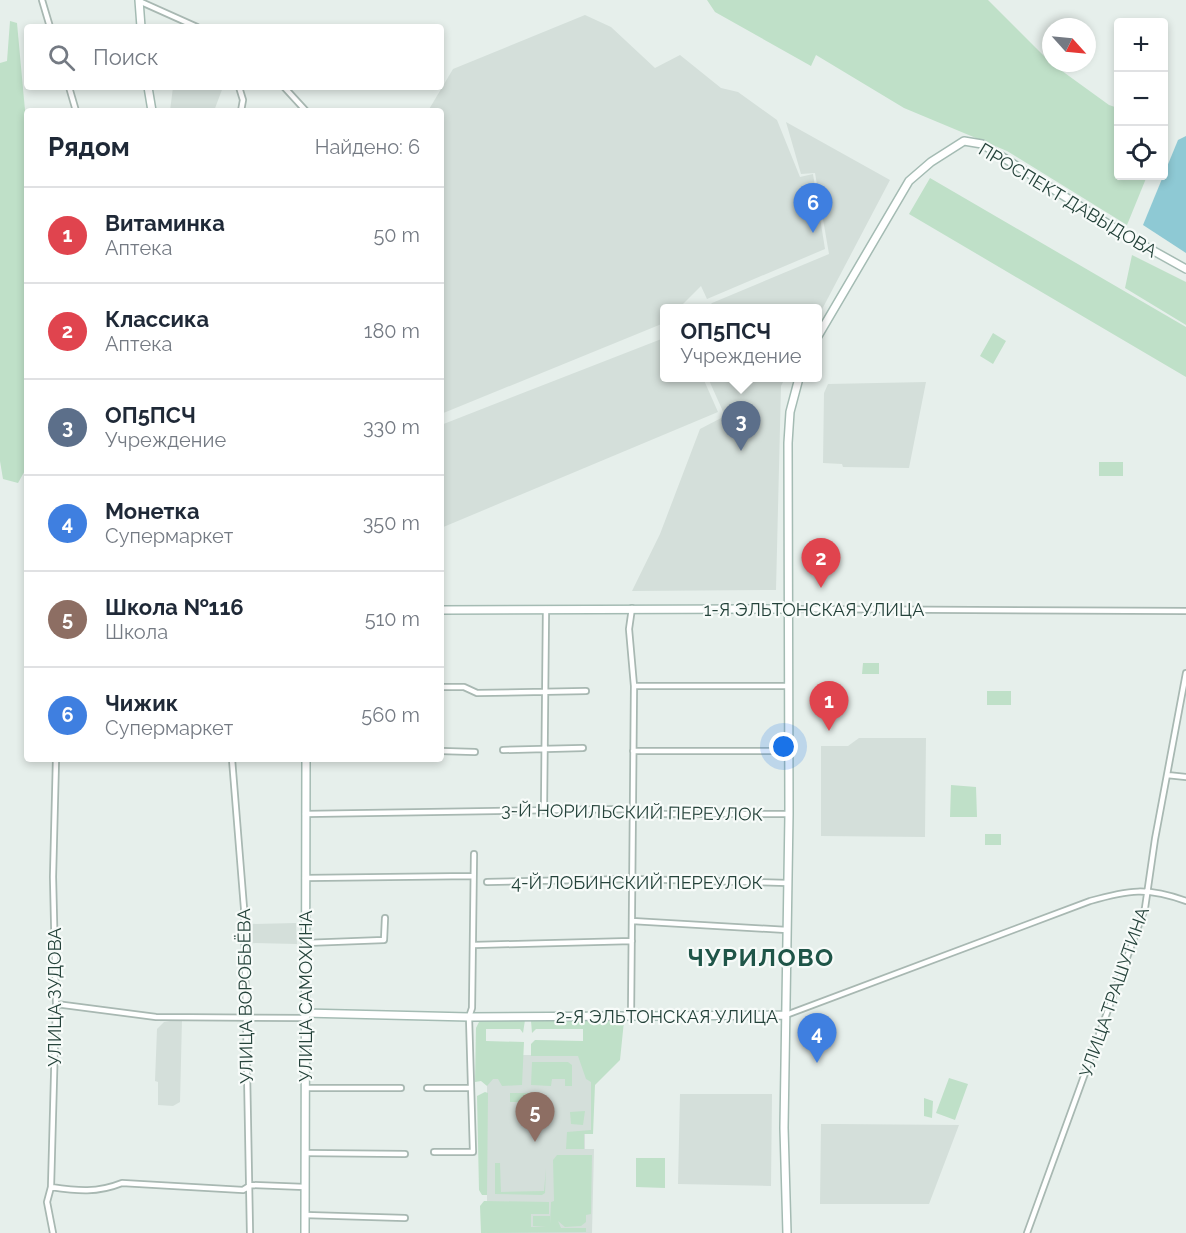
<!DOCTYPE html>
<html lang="ru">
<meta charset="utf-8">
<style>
:root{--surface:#fff;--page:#f2f2f3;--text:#1f2937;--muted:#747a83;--line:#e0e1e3;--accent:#7f5249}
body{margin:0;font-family:Raleway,sans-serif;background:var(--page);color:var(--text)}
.controls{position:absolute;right:18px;top:18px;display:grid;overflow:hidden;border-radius:6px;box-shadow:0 3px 9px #0003}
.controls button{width:54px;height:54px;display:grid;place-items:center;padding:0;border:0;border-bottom:2px solid var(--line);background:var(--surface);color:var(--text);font:30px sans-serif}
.compass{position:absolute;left:1042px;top:18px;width:54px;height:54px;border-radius:50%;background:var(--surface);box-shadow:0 3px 9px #0003;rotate:117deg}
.you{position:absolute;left:784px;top:747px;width:21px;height:21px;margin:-15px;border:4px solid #fff;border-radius:50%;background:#1a73e8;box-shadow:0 0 0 9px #1a73e833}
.badge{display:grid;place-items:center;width:39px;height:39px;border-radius:50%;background:var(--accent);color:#fff;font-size:20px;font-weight:700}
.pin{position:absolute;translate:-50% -50px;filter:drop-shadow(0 2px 3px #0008)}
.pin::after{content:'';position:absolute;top:32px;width:21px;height:18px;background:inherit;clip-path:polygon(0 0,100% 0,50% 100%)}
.popup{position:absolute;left:660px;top:304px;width:162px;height:78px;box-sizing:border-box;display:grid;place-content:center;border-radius:6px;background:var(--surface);filter:drop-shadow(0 2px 4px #0005);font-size:20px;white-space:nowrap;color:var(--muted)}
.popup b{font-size:22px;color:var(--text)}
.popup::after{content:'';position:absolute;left:50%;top:100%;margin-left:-12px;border:12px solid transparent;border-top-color:var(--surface)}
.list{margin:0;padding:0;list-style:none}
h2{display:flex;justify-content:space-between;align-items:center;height:78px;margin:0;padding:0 24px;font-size:26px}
h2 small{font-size:20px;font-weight:400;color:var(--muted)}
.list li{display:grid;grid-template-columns:39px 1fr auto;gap:18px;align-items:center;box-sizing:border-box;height:96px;padding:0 24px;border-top:2px solid var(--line)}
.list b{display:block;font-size:22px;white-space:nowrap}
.list p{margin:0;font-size:20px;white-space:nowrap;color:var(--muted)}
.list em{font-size:20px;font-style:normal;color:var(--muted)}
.icon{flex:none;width:33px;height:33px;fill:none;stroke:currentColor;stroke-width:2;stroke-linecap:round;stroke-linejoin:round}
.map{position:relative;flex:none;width:1186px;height:1233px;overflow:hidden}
.search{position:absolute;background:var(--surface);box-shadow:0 3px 9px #0003;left:24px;top:24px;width:420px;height:66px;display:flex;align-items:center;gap:15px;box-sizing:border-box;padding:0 21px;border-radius:6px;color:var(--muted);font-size:22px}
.panel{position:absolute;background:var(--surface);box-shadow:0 3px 9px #0003;left:24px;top:108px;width:420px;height:654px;border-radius:6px}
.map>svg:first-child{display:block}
.built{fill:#d4dfda}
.green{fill:#bfe0c8}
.water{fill:#8ec9d4}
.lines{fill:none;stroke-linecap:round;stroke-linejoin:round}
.street-casing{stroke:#a8b8b2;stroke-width:8}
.secondary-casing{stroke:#a4bbb3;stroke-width:10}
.street{stroke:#fff;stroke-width:4.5}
.secondary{stroke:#fff;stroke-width:7}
.labels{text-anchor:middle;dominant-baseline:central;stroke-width:4.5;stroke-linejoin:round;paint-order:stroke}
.street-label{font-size:18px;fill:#24423a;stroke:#f7fbf9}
.district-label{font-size:24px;font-weight:bold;letter-spacing:1.5px;fill:#1f5548;stroke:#f7fbf9}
</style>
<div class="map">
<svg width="1186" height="1233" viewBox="0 0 1186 1233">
<rect width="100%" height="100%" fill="#e6efeb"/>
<path class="built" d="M585,15L611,27L655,68L680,55L721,88L738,92L777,120L800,177L813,174L825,249L707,299L701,286L679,308H664V323L441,414V111H428L453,69Z
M173,87H223L214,111H170Z
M786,122L890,180L818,317V308H707L712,303L829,254L815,173L801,174Z
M664,338V378H703L718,412L441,528V425Z
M708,378H785L781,386L776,590L632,591L660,534L700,429L725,416Z
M926,382L909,468L843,467L842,464L823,463L824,393L828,384Z
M859,738H926L925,837L821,836V746H848Z
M296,923L297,944L248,943V924Z
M182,1019L180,1102L173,1106L158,1105V1082L155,1081L157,1029L164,1022Z
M487,1055H592L593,1134H585V1149H594L592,1233H487Z
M680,1094H772L771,1186L678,1184Z
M821,1124H838L959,1125L929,1204H820Z"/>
<path class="green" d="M707,0H988L1051,63L1109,105L1118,108V176H1147L1127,225L1007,151L904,108L816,55L811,66L715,12Z
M10,21L17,23L27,132V467L18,483L3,479L0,461V63L7,61Z
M930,178L1186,327V377L909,214Z
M1132,255L1186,282V325L1125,288Z
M993,333L1006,341L993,364L980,356Z
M1099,462H1123V476H1099Z
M863,663H879V674H862Z
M987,691H1011V705H987Z
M951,785L976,787L977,817H950Z
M985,834H1001V845H985Z
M480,1020H525L523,1033L520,1029H486V1041L524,1042L522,1085L502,1086L498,1079H493L487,1086L481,1081L475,1082L476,1028Z
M531,1021H624L620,1060L595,1085L593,1134H584V1149H566L567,1132L591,1130V1082L586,1079L578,1056H531V1044L535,1040L583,1041V1029H536L532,1033Z
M568,1062L572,1065V1086H565V1079H552L551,1086L531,1085L532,1062Z
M949,1078L968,1084L955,1120L936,1113Z
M485,1092L488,1093L487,1195H482L479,1190L477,1096Z
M510,1093H528L530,1102H510Z
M924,1098L933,1101L932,1118L924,1116Z
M585,1111L583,1125L571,1124L570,1112Z
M557,1155H592L591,1214L586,1215V1222L581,1226L565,1227L558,1221L561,1228H586V1232L481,1233L480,1206L484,1201L549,1202V1214H531V1227H546L533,1226V1216H550V1224L551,1202L554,1201L553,1160Z
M636,1158H665V1188L636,1187Z
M495,1163H500L501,1192L544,1191L546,1168L545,1193L542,1195L495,1194Z"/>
<path class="water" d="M1186,136V253L1143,225L1178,140Z"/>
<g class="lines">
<g class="street-casing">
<path id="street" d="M42,0L50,27
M139,1L197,27
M69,87L76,111
M239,87L243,100L241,111
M284,87L306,111
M790,609L1186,611
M634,686H789
M441,687H464L477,693L586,691
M503,750L583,748
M441,751L475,752
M633,751H789
M232,759L244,908L250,1233
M1167,775L1186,777
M544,809L546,609
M305,814L625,809L633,814H789
M305,878L473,876
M487,882L632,879L788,883
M632,921L787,930
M305,943L384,940L385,918
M474,945L632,941
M56,1004L156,1017L304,1018
M786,1015L1090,901C1129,890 1147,887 1186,901
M631,1016L634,686L629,629L632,608
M305,1088H401
M427,1088H471
M434,1152H473L469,1017L472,1008L474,854
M305,1153L405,1154
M51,1187C78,1191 97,1193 122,1183L243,1190L251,1185L305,1187
M305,1215L405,1218
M53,1233L47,1202L51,1187L56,1004L53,877L56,759
M1027,1233L1145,908L1155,839L1186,673"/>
</g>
<g class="secondary-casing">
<path id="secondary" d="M139,0L141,27
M148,87L152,111
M818,336L909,181L931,162L964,141L982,144L1127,236L1186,269
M441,610L790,609
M304,1013L469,1017L786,1015
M305,1233L306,759
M787,1233L784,1128L789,814L788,443L790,412L799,378"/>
</g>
<use href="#street" class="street"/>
<use href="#secondary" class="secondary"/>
</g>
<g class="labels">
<g class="street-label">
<text transform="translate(1068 200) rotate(31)">ПРОСПЕКТ ДАВЫДОВА</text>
<text x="814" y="609">1-Я ЭЛЬТОНСКАЯ УЛИЦА</text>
<text transform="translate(632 812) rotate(1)">3-Й НОРИЛЬСКИЙ ПЕРЕУЛОК</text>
<text x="637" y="882">4-Й ЛОБИНСКИЙ ПЕРЕУЛОК</text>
<text transform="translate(1114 992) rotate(-71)">УЛИЦА ТРАШУТИНА</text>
<text transform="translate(245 996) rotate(-91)">УЛИЦА ВОРОБЬЁВА</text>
<text transform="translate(305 996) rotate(-90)">УЛИЦА САМОХИНА</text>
<text transform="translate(54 997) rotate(-90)">УЛИЦА ЗУДОВА</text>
<text x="667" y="1016">2-Я ЭЛЬТОНСКАЯ УЛИЦА</text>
</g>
<g class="district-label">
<text x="761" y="957">ЧУРИЛОВО</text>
</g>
</g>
</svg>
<div class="controls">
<button>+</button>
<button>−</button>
<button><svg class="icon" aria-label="locate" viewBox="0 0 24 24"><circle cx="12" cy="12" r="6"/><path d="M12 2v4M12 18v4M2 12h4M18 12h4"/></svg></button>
</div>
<svg class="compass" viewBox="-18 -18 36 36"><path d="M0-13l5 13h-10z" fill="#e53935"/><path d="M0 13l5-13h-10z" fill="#747a83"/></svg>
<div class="you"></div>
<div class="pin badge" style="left:829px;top:731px;background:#e0444e">1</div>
<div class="pin badge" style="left:821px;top:588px;background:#e0444e">2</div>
<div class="pin badge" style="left:741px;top:451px;background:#5c6f8a">3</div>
<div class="popup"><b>ОП5ПСЧ</b>Учреждение</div>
<div class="pin badge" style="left:817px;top:1063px;background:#3f7fe0">4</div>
<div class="pin badge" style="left:535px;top:1142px;background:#8d6e63">5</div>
<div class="pin badge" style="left:813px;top:233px;background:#3f7fe0">6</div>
<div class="search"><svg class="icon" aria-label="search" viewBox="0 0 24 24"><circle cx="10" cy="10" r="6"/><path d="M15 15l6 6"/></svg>Поиск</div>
<section class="panel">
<h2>Рядом<small>Найдено: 6</small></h2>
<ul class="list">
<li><span class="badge" style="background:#e0444e">1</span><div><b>Витаминка</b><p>Аптека</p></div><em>50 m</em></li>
<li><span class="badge" style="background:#e0444e">2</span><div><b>Классика</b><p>Аптека</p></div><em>180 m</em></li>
<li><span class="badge" style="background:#5c6f8a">3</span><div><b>ОП5ПСЧ</b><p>Учреждение</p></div><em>330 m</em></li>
<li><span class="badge" style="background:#3f7fe0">4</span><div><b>Монетка</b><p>Супермаркет</p></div><em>350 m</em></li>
<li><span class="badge" style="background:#8d6e63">5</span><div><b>Школа №116</b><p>Школа</p></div><em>510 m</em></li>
<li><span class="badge" style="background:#3f7fe0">6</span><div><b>Чижик</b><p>Супермаркет</p></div><em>560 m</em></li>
</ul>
</section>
</div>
